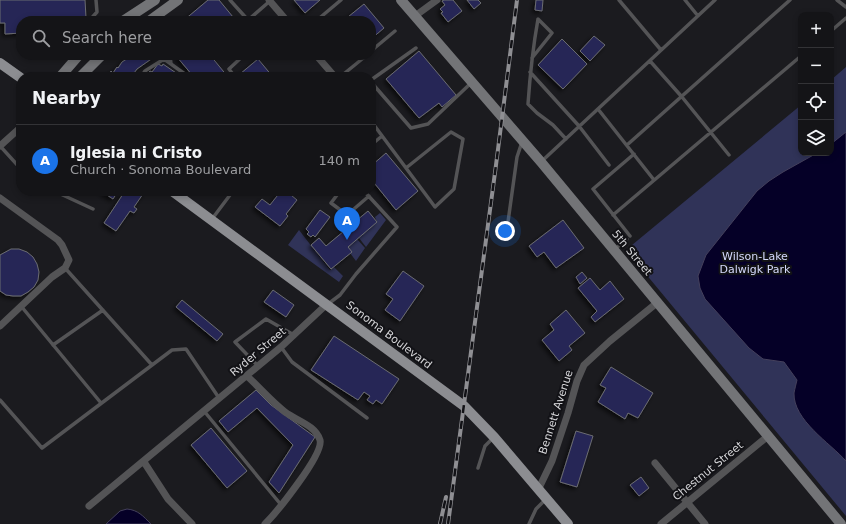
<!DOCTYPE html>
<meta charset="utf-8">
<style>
:root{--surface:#141417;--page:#1d1d20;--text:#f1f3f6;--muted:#9d9ea1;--line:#333336;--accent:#1a73e8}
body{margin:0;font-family:"DejaVu Sans",sans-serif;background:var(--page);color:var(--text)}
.controls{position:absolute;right:12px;top:12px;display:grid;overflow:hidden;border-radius:8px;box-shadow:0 2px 6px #0003}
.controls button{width:36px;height:36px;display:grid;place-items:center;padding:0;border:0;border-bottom:1px solid var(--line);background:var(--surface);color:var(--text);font:20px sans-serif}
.you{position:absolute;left:505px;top:231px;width:14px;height:14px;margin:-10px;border:3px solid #fff;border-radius:50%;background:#1a73e8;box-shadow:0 0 0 6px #1a73e833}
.badge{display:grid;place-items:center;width:26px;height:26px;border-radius:50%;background:var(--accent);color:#fff;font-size:13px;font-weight:700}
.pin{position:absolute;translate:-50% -33px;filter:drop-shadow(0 1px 2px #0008)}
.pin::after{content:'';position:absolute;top:21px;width:14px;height:12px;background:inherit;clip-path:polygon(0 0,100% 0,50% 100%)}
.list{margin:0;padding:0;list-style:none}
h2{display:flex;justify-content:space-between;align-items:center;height:52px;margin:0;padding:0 16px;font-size:17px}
h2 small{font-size:13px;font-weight:400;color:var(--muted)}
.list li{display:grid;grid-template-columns:26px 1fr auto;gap:12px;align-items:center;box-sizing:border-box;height:72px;padding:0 16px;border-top:1px solid var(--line)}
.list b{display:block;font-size:15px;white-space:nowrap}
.list p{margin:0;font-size:13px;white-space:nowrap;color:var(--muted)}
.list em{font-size:13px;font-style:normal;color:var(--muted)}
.icon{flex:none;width:22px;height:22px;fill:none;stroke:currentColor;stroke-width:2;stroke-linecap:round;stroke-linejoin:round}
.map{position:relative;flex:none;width:846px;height:524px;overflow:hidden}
.search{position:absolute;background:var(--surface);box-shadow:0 2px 6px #0003;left:16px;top:16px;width:360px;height:44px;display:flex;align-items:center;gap:10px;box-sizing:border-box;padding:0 14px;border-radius:16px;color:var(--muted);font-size:15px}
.panel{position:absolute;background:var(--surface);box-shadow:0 2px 6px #0003;left:16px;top:72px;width:360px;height:124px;border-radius:16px}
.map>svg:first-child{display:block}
.green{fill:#303358}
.water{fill:#050027;stroke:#44405c}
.building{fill:#252557;stroke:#6b6c71;filter:url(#shadow)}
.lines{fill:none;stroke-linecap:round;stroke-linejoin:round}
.lane{stroke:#545456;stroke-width:3.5}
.street{stroke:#545456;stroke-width:7}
.secondary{stroke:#737477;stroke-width:10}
.primary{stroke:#8c8d91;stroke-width:10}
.rail-casing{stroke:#8f8f93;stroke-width:4}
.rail{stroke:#121216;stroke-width:2.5;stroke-dasharray:8;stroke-linecap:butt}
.labels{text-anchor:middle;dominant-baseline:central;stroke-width:4;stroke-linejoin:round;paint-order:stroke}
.street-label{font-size:11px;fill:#d6d6d9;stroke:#121216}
.park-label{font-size:11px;fill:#d5d9fc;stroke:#121216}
</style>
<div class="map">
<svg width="846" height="524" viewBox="0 0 846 524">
<defs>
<filter id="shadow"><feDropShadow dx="-2.5" dy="2.5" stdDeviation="2" flood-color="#0009"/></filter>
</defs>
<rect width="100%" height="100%" fill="#1b1b1f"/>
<path class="green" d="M846,67V516L626,250L801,105V153H831V80Z
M380,213L386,220L366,247L359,238L377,222L375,217Z
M299,230L330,270L334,267L343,276L339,282L288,245Z
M357,239L365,248L356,261L350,253L348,247Z"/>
<path class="water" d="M846,132V461C830,443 793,420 794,393C795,388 796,384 797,380L784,362L763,359L749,348L705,299L700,288L698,276L706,255L757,191L769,181L783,172L817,153H831V144Z
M127,509C138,510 143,516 151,524H106L120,511Z"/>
<path class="building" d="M0,0H85L86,18L21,21V33L5,34V23H0Z
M208,0H219L233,17L229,21H183Z
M294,0H320L305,13Z
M444,0H453L462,11L448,22L441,13L443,12L440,9L445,5L442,1Z
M467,0H478L481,3L474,9Z
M536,0H543L542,11L535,10Z
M364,4L384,28L371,39V21H343Z
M594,36L605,45L590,61L580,51Z
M562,39L587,64L563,89L538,65Z
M419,51L456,95L442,107L439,103L419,118L386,79Z
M133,55H157L137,69L131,77H107L111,71L113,73L117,67L118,68L122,62Z
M178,55H210L228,77H196L195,75L193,76L177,57L179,56Z
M258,59L273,77H243L240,74Z
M158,64L162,66L163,64L182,77H145L150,71L152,72Z
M386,153L418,191L396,210L371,179V166Z
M101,191H118L113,199Z
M125,191H145L134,207L137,209L134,213L130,211L116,231L104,223Z
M281,191H286L297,200L286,214L288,216L280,226L255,207L262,199L270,205Z
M320,210L330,217L315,237L313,235L311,237L307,234L309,232L306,229Z
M368,211L377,222L348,247L352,252L331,269L311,245L319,238L326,246Z
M563,220L584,248L556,268L544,252L537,257L529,246Z
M11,249H19L27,252L33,257L37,264L39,272L38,280L34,287L28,292L21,296H13L6,295L0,291V255Z
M403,271L424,286L400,321L385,310L393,299L386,294Z
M582,272L587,278L580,284L576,277Z
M590,278L600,290L610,281L624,299L595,322L591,317L597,311L578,288Z
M273,290L294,305L286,317L264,302Z
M182,300L223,334L217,341L176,307Z
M566,310L585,333L569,346L572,350L559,361L542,340L554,330L550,324Z
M334,336L399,379L382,404L376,400L373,404L367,400L370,396L364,392L358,400L311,370Z
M611,367L653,393L638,418L628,413L625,419L598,402L606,388L600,385Z
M256,390L271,405L315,437L279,493L269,482L293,445L257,408L228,432L219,421Z
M211,428L247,471L227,488L191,445Z
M576,431L593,436L577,487L560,482Z
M641,477L649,488L639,496L630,485Z"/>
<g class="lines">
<path class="lane" d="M230,0L248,20
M619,0L661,50
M685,0L698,16
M837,0L846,7
M89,21L97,12L96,0
M247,21L270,1
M316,21L341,0
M831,31L846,18
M371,51L395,31
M170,55L171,64
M532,58L552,33L538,19C533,47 530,75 528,104L537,113L553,125L566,139
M650,61L682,97L729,155
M530,72L579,126L609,165
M141,77L145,71L164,59L189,77
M235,77L229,69L244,55
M340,77L367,55
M371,80L416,48
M371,82L411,128L428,124L471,83
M598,109L654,180
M371,121L435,207L454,189L463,139L451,132L406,168
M15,132L21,138
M371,145L382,136
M627,145L790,0
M0,146L21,169
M542,161L715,0
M54,191L93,209
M340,191L331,203L347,215L369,196
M613,215L801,56
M212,219L233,191
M507,229L517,157L522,142
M630,236L593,189L634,154
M615,249L627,239
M65,268L152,365
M328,304L340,295L356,274L397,227L364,191
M21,306L101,403
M53,345L103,310
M281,347L292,362L367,418
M258,366L235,342L266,319L294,335
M0,400L42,448L172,350L186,349L219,398
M204,411L282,506
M478,468L485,446L494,437
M529,524L536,509L546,499"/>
<path class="street" d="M269,0L287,21
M415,16L437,0
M316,55L335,77
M0,146L21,127
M0,198L58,240L62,245L69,260L65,268L52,277L0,326
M247,376C260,388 272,402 285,412C297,421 315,425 320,440C324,454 276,513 265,524
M144,462L168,499L192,524
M655,463L705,524
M539,488L552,461L568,413L577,381L584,365L610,341L658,302
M89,506L281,347L327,304
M661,524L768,436"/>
<path class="secondary" d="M401,0L541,162L841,524
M123,21L155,0
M149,21L178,0
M60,77L79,55
M80,77L102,55"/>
<path class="primary" d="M0,63L21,78
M172,191L464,406L494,437L568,524"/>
<g class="rail-casing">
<path id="rail" d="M440,524L446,497
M448,524L496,165L517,0"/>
</g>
<use href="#rail" class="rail"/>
</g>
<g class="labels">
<g class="street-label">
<text transform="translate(632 253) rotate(50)">5th Street</text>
<text transform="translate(389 335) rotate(37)">Sonoma Boulevard</text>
<text transform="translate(258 352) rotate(-40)">Ryder Street</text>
<text transform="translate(556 412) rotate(-72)">Bennett Avenue</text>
<text transform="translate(708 471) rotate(-39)">Chestnut Street</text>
</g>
<g class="park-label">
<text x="755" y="256">Wilson-Lake<tspan x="755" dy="13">Dalwigk Park</tspan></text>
</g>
</g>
</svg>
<div class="controls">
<button>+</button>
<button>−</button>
<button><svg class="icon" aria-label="locate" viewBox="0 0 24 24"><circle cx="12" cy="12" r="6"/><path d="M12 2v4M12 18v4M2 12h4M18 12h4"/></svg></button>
<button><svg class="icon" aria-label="layers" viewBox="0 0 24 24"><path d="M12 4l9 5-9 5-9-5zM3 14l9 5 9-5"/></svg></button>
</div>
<div class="you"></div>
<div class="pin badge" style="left:347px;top:240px">A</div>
<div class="search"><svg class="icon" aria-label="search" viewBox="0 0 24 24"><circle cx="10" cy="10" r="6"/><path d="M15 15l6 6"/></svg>Search here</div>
<section class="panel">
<h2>Nearby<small></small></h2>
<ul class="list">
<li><span class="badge">A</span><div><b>Iglesia ni Cristo</b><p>Church · Sonoma Boulevard</p></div><em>140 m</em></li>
</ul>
</section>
</div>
